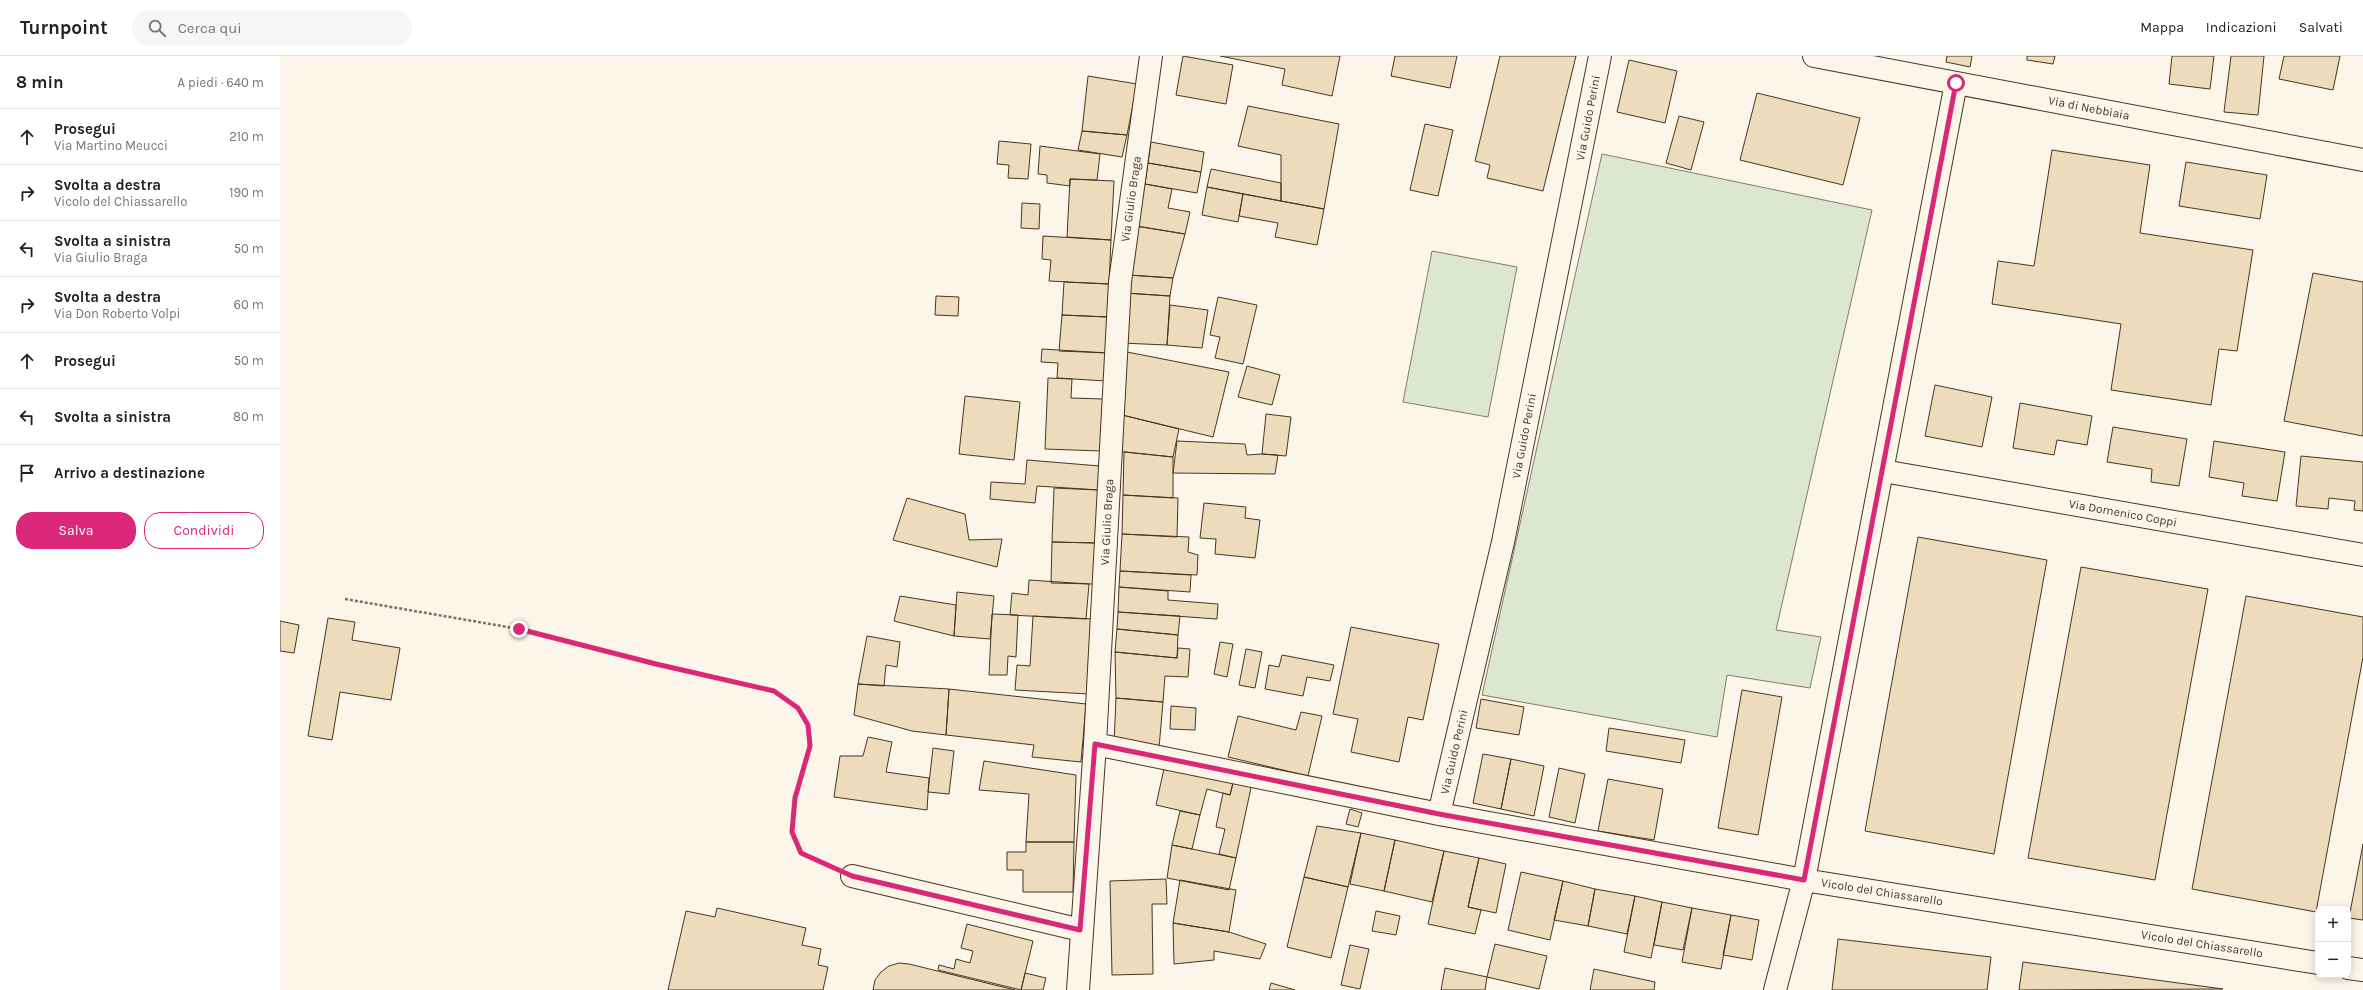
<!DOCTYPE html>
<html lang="it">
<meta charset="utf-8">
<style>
:root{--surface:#fff;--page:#f6f6f6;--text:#202124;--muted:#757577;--line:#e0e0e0;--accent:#db2777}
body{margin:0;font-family:Karla,sans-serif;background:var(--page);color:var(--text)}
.controls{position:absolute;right:12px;bottom:12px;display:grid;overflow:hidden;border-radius:8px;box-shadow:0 2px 10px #0003}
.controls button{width:36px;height:36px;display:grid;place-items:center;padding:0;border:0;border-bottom:1px solid var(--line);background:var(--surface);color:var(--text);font:20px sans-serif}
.stop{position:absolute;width:12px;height:12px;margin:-9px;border:3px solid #db2777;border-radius:50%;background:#fff}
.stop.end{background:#db2777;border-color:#fff;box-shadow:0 1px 4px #0008}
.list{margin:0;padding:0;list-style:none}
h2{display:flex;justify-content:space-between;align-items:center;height:52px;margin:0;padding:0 16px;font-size:17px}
h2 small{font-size:13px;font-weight:400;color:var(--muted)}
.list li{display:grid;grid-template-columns:26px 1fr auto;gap:12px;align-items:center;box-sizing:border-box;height:56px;padding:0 16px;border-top:1px solid var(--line)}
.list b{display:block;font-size:15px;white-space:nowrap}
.list p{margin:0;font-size:13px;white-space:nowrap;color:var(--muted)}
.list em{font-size:13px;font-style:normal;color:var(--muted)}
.actions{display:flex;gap:8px;padding:12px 16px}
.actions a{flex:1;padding:9px 0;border:1px solid var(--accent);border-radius:16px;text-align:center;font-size:14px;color:var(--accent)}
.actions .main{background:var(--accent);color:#fff}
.icon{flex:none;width:22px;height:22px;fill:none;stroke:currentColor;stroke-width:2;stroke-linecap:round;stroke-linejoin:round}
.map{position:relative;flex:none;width:2083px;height:934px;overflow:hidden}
header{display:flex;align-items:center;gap:24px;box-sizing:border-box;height:56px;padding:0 20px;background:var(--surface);border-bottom:1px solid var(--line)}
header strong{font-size:19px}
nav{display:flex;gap:22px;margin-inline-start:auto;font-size:14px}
.search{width:280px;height:36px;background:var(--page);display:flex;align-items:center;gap:10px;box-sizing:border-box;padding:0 14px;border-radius:22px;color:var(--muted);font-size:15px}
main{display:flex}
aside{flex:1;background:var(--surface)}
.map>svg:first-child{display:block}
.green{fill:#dce7d0;stroke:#887966}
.building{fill:#ecdcbc;stroke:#4a3520}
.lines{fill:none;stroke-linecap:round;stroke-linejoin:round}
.street-casing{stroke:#4a3520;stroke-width:24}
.path{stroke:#7f6f5c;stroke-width:2.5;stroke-dasharray:3 2;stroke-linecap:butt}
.street{stroke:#fbf6e9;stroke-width:22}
.route{stroke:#db2777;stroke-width:5}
.labels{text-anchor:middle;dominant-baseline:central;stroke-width:3;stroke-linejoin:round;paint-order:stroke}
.street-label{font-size:12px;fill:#4a3520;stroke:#fbf6e9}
</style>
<header>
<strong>Turnpoint</strong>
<div class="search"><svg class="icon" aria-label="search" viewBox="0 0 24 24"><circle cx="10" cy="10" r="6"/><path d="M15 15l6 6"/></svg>Cerca qui</div>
<nav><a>Mappa</a><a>Indicazioni</a><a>Salvati</a></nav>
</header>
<main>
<aside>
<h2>8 min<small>A piedi · 640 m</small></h2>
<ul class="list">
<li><svg class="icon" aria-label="ahead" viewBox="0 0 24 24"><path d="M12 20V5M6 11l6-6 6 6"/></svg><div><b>Prosegui</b><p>Via Martino Meucci</p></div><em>210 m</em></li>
<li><svg class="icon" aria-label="right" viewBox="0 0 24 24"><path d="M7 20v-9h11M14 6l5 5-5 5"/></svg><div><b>Svolta a destra</b><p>Vicolo del Chiassarello</p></div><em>190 m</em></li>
<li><svg class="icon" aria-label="left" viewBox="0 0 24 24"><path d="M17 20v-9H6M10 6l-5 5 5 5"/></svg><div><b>Svolta a sinistra</b><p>Via Giulio Braga</p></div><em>50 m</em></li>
<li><svg class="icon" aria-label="right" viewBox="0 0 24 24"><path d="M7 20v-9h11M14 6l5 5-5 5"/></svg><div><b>Svolta a destra</b><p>Via Don Roberto Volpi</p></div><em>60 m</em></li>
<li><svg class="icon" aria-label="ahead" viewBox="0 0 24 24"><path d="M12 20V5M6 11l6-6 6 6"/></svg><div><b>Prosegui</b></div><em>50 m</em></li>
<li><svg class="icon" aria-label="left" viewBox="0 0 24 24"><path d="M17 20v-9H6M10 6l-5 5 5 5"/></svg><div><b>Svolta a sinistra</b></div><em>80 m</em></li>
<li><svg class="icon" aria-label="arrive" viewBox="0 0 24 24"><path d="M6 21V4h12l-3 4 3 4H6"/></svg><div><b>Arrivo a destinazione</b></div></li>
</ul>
<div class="actions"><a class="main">Salva</a><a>Condividi</a></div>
</aside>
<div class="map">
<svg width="2083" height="934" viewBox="0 0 2083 934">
<rect width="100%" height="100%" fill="#fbf6e9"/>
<path class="green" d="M1322,98L1592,154L1496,574L1541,581L1530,632L1447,619L1437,681L1202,639Z
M1152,195L1237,211L1208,361L1123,346Z"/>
<path class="building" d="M903,0L953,9L946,48L896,39Z
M940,0H1060L1052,40L1002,29L1005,13Z
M1115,0H1177L1170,32L1111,20Z
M1220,0H1296L1263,135L1207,122L1210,109L1195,105Z
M1667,0H1692L1690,11L1666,6Z
M1747,0H1775L1773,8L1747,4Z
M1892,0H1934L1930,33L1889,28Z
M1951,0H1984L1978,59L1944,56Z
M2004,0H2060L2053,34L1999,23Z
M1349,4L1397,15L1385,67L1337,56Z
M808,20L857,28L847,79L802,75Z
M1477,37L1580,62L1563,129L1460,104Z
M968,50L1059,68L1044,153L1001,145V99L958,90Z
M1399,60L1424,66L1411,114L1386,107Z
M1145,68L1173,74L1158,140L1130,134Z
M802,75L847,79L842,101L798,94Z
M719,85L751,88L748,123L728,122L729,109L717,108Z
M871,86L924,96L921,116L868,107Z
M760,90L820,98L817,124L790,123V130L767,127V119L758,118Z
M1772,94L1870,109L1860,177L1973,194L1957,295L1939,293L1931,349L1831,334L1841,268L1712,248L1718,205L1754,210Z
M1906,106L1987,119L1980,163L1899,150Z
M868,107L921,116L917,137L865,128Z
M931,113L1001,127V145L927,131Z
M790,123L834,125L831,184L787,181Z
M865,128L892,133L888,152L910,156L905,178L856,170Z
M927,131L963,138L958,166L922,159Z
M963,138L1044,153L1037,189L995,181L998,167L959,160Z
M742,147L760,148L759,173L741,172Z
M856,170L905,178L893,222L848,219Z
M763,180L831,184L829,228L769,225L771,204L762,203Z
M2033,217L2083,226V380L2004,365Z
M848,219L893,222L890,240L845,237Z
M784,226L829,228L828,261L782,259Z
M845,237L890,240L887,289L841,287Z
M656,240L679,241L678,260L655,259Z
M938,241L977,249L963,308L935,302L940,281L930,279Z
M890,249L928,254L922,292L887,289Z
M782,259L828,261V297L779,295Z
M762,293L828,297L826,325L777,322L778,307L761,306Z
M842,295L949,316L933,381L838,358Z
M967,310L1000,319L992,349L958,341Z
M768,322L792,323L791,342L824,343L821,395L765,393Z
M1655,329L1712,341L1702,391L1645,380Z
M685,340L740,346L734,404L679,398Z
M1740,347L1812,360L1807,389L1777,384L1774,399L1733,392Z
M838,358L899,373L893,401L836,395Z
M986,358L1011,361L1006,400L982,398Z
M1833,371L1907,383L1899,430L1871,426L1872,413L1827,406Z
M897,385L965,388L967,399L982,398L998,399L995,418L893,417Z
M1934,385L2005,396L1997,445L1962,440L1964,427L1929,421Z
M844,396L893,401V442L843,439Z
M2021,400L2083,406V455L2074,454L2075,445L2049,442L2048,453L2016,450Z
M747,404L820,410L819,434L757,430L755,447L710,443L711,426L745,428Z
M774,432L819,434L816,487L772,486Z
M843,439L898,442L897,481L842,478Z
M627,442L685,458L689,484L722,483L717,511L613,484Z
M924,447L966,451L965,462L980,464L975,502L935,498L936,483L920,482Z
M842,478L909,481L908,496L918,499L917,519L840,515Z
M1638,481L1767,504L1714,798L1585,775Z
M772,486L816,487L814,528L771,527Z
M1801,511L1928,533L1875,824L1748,802Z
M840,515L911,519L910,536L839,531Z
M749,524L809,528L806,563L730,559L732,537L748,539Z
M839,531L888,535V544L938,548L937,563L838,556Z
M677,536L714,540L710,583L674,580Z
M620,540L676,549L674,580L614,565Z
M1966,540L2083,561V601L2036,856L1912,833Z
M838,556L900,560L898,579L837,573Z
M712,558L738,559L736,601L728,600L727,619H709Z
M753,560L813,563L809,638L735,634L737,609L750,610Z
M48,562L75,566L72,584L120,592L111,644L60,636L52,684L28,680Z
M0,565L19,569L14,597L0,595Z
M1071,571L1159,588L1143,664L1128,661L1119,706L1071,696L1078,663L1053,658Z
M837,573L898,579L897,602L835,596Z
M587,580L620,586L617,611L606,609L604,630L578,628Z
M940,586L953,588L947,621L934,618Z
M898,592L910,593L908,621L885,620L883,646L836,642L835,596L897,602Z
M966,593L982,596L975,632L959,629Z
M1002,599L1054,609L1050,625L1027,621L1023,640L985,633L989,609L999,611Z
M578,628L669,633L666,679L632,675L574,659Z
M669,633L806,648L801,706L752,701L754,689L666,679Z
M1462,634L1502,641L1478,779L1438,772Z
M836,642L883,646L879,692L834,688Z
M1201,643L1244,651L1239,679L1196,672Z
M891,650L916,652L915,674L890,673Z
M1021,656L1042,660L1028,720L948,701L958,660L1016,674Z
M1329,672L1405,684L1401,707L1326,695Z
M588,681L612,686L606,716L649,722L647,754L554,741L560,700H583Z
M653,692L674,695L669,738L648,736Z
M1203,698L1231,703L1221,753L1193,747Z
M1231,703L1264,710L1254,760L1221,753Z
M704,705L796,719L794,786H746L749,738L699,734Z
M885,708L954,723L950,739L927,733L920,759L876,749Z
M1279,712L1305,718L1295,767L1269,761Z
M954,723L972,727L956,802L939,798L945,773L936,771L943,737L950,739Z
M1328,723L1383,733L1374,784L1318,775Z
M1070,753L1082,757L1078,771L1066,768Z
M900,755L920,759L912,793L892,789Z
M1037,770L1081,777L1068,831L1024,821Z
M1081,777L1115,784L1104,835L1070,828Z
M1115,784L1164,795L1152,846L1104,835Z
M746,786H794L793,836H743V814H727V796H746Z
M2083,788V864L2069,862Z
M892,789L956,802L949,834L887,822Z
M1164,795L1199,802L1188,851L1201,854L1195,878L1148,868Z
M1199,802L1226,808L1216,857L1188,851Z
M1241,816L1283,825L1270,884L1228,874Z
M1024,821L1068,831L1051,902L1007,891Z
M886,823L887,848H872L873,918L832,919L830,825Z
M900,824L956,834L949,876L893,867Z
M1283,825L1315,833L1308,870L1274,864Z
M1315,833L1355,840L1347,878L1308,870Z
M1355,840L1382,846L1371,902L1344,896Z
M1382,846L1412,852L1403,894L1374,889Z
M437,852L526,872L522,889L541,893L538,909L548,911L543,934H388L406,855L435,861Z
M1412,852L1451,859L1441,913L1402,906Z
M1096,855L1120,860L1116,879L1092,875Z
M1451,859L1479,864L1472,904L1443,899Z
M893,867L949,876L986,888L980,903L934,895V904L894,908Z
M687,868L753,885L741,934L658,914L659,909L674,913L676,903L690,907L693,895L681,892Z
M1558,883L1711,901L1707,934H1552Z
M1215,888L1267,900L1259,933L1207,921Z
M1070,889L1089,893L1080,933L1061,929Z
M1743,906L1943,933L1739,934Z
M619,907L629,908L735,934H593L595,924L601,916L609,910Z
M1165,912L1207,921L1205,934H1161Z
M1314,913L1375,926L1374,934H1310Z
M745,917L766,922L763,934H741Z
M991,927L1015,934H989Z"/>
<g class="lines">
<g class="street-casing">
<path id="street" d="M1534,0L2083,104
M1603,415L2083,499
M815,688L1159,758L1524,824L2038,907
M1159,758L1223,486L1320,0
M572,820L801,874
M2068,912L2083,914
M798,934L815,688L840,226L871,0
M1495,934L1524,824L1676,27"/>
</g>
<path class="path" d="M65,543L239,573L376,608L495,635L518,652L528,669L530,690L515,742L512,776L521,797L550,810"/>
<use href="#street" class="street"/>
</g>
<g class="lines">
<path class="route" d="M239,573L376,608L494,635L518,652L528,669L530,690L515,742L512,776L521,797L572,820L800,874L815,688L1159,758L1524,824L1676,27"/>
</g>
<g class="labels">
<g class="street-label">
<text transform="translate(1809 52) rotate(11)">Via di Nebbiaia</text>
<text transform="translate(1308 62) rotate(-79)">Via Guido Perini</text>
<text transform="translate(851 143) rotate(-82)">Via Giulio Braga</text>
<text transform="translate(1244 380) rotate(-79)">Via Guido Perini</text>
<text transform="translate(1843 457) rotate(10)">Via Domenico Coppi</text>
<text transform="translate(827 466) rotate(-87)">Via Giulio Braga</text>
<text transform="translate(1174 696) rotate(-77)">Via Guido Perini</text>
<text transform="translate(1602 836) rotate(9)">Vicolo del Chiassarello</text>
<text transform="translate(1922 888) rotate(9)">Vicolo del Chiassarello</text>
</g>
</g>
</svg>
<div class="controls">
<button>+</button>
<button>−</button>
</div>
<div class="stop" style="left:1676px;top:27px"></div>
<div class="stop end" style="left:239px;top:573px"></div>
</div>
</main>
